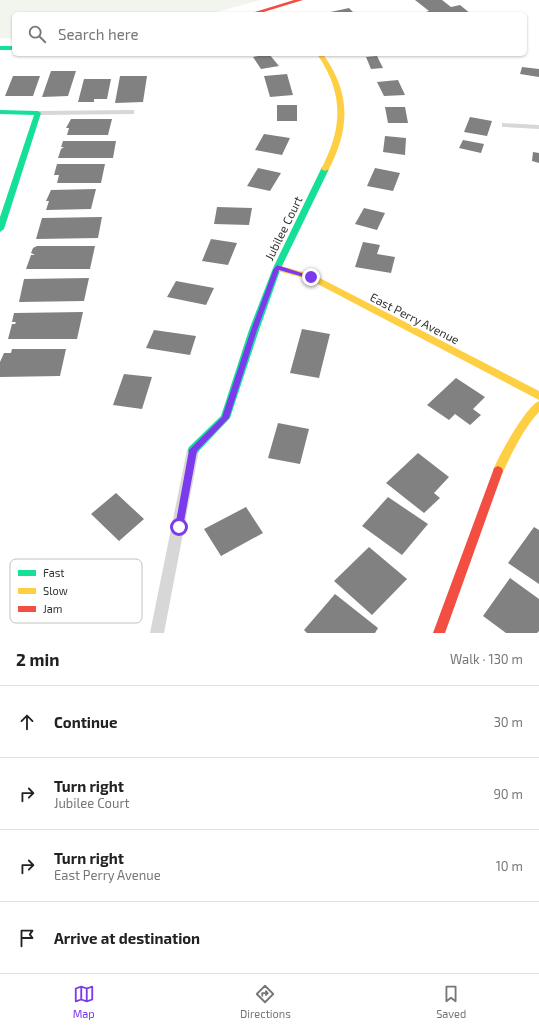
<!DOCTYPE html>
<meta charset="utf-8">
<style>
:root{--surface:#fff;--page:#f6f6f6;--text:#222;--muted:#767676;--line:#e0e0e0;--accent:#7c3aed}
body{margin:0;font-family:"Exo 2",sans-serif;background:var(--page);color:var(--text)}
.stop{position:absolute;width:12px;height:12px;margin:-9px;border:3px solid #7c3aed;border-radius:50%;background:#fff}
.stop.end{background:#7c3aed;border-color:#fff;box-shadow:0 1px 4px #0008}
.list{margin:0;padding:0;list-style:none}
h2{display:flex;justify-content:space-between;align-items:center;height:52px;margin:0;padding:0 16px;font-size:17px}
h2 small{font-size:13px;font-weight:400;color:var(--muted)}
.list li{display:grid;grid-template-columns:26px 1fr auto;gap:12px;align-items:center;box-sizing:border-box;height:72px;padding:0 16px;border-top:1px solid var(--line)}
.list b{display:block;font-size:15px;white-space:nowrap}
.list p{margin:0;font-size:13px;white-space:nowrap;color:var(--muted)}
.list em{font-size:13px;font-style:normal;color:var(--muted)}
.icon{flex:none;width:22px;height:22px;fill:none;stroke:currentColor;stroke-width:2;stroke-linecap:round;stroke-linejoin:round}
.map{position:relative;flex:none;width:539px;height:633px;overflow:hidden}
.search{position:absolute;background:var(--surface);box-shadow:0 1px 3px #0004;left:12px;right:12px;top:12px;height:44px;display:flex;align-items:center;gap:10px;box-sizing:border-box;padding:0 14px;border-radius:6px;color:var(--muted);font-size:15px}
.sheet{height:340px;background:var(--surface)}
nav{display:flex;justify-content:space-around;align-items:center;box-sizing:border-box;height:56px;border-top:1px solid var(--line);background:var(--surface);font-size:11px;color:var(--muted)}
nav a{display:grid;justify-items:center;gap:2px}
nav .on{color:var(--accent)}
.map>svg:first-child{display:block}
.green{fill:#f1f5ed}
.building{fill:#818181}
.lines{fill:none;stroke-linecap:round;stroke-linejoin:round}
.lane{fill:#d7d7d7;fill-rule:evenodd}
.fast{fill:#16e098;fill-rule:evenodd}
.slow{fill:#ffcf43;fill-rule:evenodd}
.jam{fill:#f24e42;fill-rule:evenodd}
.route{fill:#7c3aed}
.labels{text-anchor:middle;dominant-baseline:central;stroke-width:4;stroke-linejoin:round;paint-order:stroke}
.street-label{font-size:12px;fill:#333;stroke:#fff}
.key{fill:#fff;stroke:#c2c2c2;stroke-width:1}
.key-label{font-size:11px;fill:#333}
</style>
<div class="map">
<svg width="539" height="633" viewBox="0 0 539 633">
<rect width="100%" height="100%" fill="#fff"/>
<path class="green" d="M0,0H261L209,14H14V39L0,38Z"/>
<path class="building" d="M415,0H442L451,7L460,5L471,14H419L429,11Z
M349,8L355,14H326V13Z
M269,54L279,66L261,69L253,57Z
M377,56L383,68L371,69L366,57Z
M522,67L539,69V77L520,74Z
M51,71H76L68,96L42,97Z
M287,74L293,95L270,97L264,76Z
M13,76H40L33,96H5Z
M120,76H147L143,102L115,103Z
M84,79H111L107,99H94V102H78Z
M398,80L405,95L384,96L377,82Z
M277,105H297V121H277Z
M385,107H405L408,123H388Z
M470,117L492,121L487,136L464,132Z
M71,119H112L108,135H67L69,128H66Z
M264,134L290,138L282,155L255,150Z
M385,136L406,138L405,155L383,152Z
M463,140L484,144L481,153L459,148Z
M63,141H116L113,158H58L61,149L64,147H61Z
M533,152L539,153V163L532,161Z
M57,164H105L101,183H57L59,175H54Z
M258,168L281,173L270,191L247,186Z
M375,168L400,173L393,191L367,186Z
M96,189L91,209L46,210L49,201H46L51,190Z
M217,207L252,208L249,225L214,224Z
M364,208L385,213L377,230L355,224Z
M102,217L98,238L36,239L42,218Z
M211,239L237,243L228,265L202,261Z
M363,242L380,245L377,254L395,257L391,273L355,267Z
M37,246H95L90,269H26L31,255H35L31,253L33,248Z
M89,278L84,301L19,302L24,279Z
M176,281L214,288L206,305L167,297Z
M83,312L77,339H8L12,324H15L16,322H12L14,313Z
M302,329L330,334L319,378L290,373Z
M154,330L196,336L190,355L146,348Z
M12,349H66L60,376L0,377V362L4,353H11Z
M124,374L152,377L142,409L113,405Z
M456,378L485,397L473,409L481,415L470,425L455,414L449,420L427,405Z
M278,423L309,429L300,464L268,458Z
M418,453L449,477L434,493L440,498L424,513L386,483Z
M116,493L144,519L119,541L91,514Z
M388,497L428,524L402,555L362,526Z
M246,507L263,533L221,556L204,529Z
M534,527L539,530V584L508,563Z
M369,547L407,579L372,615L334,581Z
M510,578L539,599V631L537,633H506L483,616Z
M335,594L378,628L375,633H307L304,630Z"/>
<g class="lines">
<path class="lane" d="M131,110H134V114L38,115L34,113L38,111Z
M502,123L539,125V129L505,127H502Z
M193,445L197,447L199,450L164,633H150L187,450L189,447Z"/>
<path class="fast" d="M0,46H14V50H0Z
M0,110L38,111L41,113L4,229L0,232V217L34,115L0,114Z
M322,167H325L329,169L281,268L259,330L230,418L197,453L193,454L189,453L188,450L189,447L221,416L249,330L273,268Z"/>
<path class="slow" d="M317,54H323C351,93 350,128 329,169L325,171L321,169C343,128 344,93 317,54Z
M277,265L314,275L539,391V400L308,279L274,270L273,268Z
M539,401V412C523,429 512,453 502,474L498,476L494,474L493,471C497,458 527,405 539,401Z"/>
<path class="jam" d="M294,0H303L257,14H248Z
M498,466L502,468L503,471L445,633H433L493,471L494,468Z"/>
</g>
<path class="route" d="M277,265L314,277L311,279L279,270L257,330L229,418L197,451L183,527L182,530H176L175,527L189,450L222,417L251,330L274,268Z"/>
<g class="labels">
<g class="street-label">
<text transform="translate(283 228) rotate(-64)">Jubilee Court</text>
<text transform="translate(415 318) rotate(27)">East Perry Avenue</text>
</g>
</g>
<rect x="10" y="559" width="132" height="64" rx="6" class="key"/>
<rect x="18" y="570" width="18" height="6" fill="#16e098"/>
<rect x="18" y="588" width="18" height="6" fill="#ffcf43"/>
<rect x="18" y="606" width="18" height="6" fill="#f24e42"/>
<g class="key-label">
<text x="43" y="577">Fast</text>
<text x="43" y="595">Slow</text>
<text x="43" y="613">Jam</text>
</g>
</svg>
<div class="stop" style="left:179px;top:527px"></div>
<div class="stop end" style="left:311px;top:277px"></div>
<div class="search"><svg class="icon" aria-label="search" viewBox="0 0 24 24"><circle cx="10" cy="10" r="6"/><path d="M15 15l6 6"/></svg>Search here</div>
</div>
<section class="sheet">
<h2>2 min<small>Walk · 130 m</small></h2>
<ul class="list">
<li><svg class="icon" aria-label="ahead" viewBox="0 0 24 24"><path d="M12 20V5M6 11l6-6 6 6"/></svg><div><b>Continue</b></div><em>30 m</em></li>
<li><svg class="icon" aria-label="right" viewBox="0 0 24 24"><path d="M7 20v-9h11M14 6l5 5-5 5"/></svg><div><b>Turn right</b><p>Jubilee Court</p></div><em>90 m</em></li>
<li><svg class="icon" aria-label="right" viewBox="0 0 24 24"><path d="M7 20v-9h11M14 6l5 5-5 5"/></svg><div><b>Turn right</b><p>East Perry Avenue</p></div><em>10 m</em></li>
<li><svg class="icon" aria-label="arrive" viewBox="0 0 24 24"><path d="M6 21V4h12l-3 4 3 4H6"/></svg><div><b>Arrive at destination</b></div></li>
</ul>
</section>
<nav>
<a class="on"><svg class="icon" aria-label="map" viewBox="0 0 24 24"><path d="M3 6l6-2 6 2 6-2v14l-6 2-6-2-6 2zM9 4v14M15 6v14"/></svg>Map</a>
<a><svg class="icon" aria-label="directions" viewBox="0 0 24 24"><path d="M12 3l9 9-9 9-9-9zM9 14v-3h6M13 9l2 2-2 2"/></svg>Directions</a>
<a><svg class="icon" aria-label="saved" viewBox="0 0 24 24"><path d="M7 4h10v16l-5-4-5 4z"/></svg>Saved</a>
</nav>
